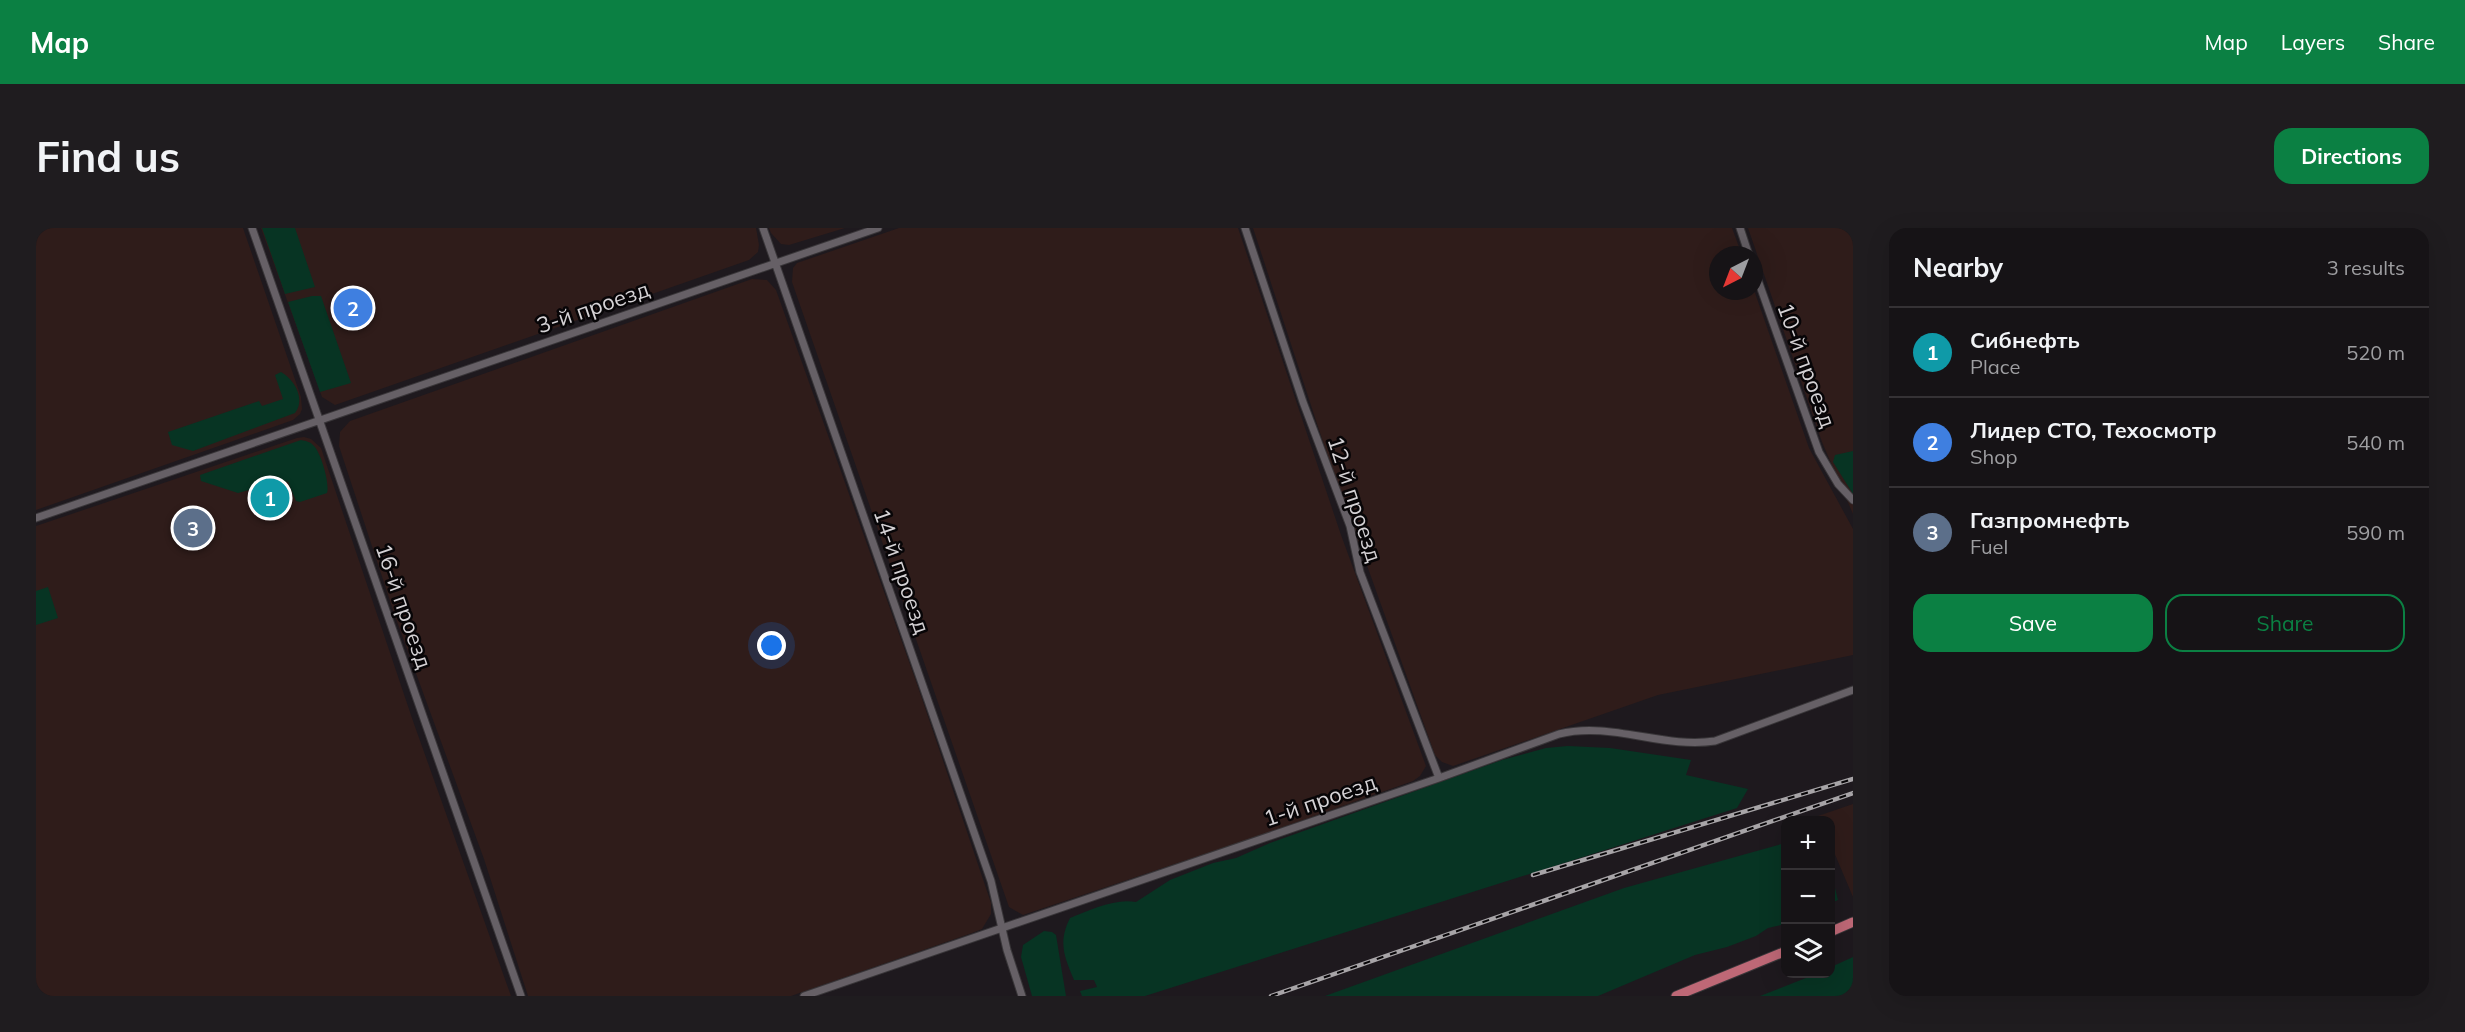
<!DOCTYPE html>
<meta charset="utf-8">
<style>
:root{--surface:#161316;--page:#1f1c1f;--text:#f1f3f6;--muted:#9e9ea1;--line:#353235;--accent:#0b8043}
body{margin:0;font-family:Mulish,sans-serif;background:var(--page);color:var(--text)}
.controls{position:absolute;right:18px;bottom:18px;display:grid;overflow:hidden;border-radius:12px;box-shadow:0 6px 24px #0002}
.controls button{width:54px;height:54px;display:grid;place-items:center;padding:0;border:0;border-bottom:2px solid var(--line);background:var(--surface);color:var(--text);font:30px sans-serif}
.compass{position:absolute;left:1673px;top:18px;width:54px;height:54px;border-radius:50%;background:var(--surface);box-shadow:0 6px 24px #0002;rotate:222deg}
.you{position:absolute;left:736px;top:418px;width:21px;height:21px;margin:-15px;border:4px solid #fff;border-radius:50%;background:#1a73e8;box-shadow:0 0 0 9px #1a73e833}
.badge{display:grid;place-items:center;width:39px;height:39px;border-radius:50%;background:var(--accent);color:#fff;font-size:20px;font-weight:700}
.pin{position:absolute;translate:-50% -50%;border:3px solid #fff;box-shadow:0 2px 6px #0006}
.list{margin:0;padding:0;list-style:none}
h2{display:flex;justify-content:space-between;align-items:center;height:78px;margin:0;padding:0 24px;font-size:26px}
h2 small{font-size:20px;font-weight:400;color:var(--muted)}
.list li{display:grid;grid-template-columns:39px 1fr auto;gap:18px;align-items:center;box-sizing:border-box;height:90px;padding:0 24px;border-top:2px solid var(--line)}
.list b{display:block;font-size:22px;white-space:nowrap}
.list p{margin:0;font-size:20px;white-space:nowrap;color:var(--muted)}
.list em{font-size:20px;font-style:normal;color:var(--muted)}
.actions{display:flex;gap:12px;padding:18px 24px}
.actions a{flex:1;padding:14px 0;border:2px solid var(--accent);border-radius:18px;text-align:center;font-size:21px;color:var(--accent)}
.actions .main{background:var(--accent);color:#fff}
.icon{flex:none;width:33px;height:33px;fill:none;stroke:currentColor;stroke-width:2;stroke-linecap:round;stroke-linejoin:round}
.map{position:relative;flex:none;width:1817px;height:768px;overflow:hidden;border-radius:18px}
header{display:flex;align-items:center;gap:36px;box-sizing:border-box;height:84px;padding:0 30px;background:var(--accent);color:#fff}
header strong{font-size:28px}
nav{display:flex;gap:33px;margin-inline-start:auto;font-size:21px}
.intro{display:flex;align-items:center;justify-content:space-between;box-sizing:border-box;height:144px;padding:0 36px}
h1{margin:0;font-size:42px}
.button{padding:15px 27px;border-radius:18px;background:var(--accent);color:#fff;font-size:21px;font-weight:700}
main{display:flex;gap:36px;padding:0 36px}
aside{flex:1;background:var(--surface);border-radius:18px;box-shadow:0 6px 24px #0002}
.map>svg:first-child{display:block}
.industrial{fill:#2f1c1a}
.green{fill:#073423}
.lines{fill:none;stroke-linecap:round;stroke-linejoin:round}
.minor-casing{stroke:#393639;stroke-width:9}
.major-casing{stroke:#393639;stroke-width:11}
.minor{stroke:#666066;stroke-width:7}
.major{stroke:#be6876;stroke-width:9}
.rail-casing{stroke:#a7a4a7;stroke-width:4.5}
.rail{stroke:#070507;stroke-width:2;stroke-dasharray:7;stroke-linecap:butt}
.labels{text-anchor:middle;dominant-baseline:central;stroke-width:5;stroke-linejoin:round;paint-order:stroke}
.street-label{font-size:22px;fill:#d5d2d5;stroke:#070507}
</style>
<header>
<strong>Map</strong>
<nav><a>Map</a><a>Layers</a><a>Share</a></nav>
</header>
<div class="intro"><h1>Find us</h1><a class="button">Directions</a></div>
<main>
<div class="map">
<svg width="1817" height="768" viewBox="0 0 1817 768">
<rect width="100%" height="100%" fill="#1e191e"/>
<path class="industrial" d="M0,0H207L265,169L266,181L264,186L257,192L0,282Z
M225,0H720L723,17L722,24L713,32L299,177L286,169Z
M733,0H809L753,17L745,16L735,5Z
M863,0H1202L1305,307L1390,538L1384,548L1377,553L1219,609L987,687L973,679L756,54L757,40L761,35Z
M1217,0H1696L1706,27H1682V63L1718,62L1773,220L1817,301V427L1622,467L1417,538L1406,534L1399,527L1291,226Z
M1712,0H1817V286L1786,214Z
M716,51L731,52L740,62L881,456L955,675V686L946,701L936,705L755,768H492L448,631L359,388L303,218L304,204L314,193Z
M268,209L275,211L285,220L377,493L475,768H0V298L261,210Z
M1817,576V669L1795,617L1794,592H1784L1782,588Z"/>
<path class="green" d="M226,0H259L279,59L249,66Z
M276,68H285L315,155L284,164L252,74Z
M245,144C258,151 270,171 259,185L157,223L136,217L132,204L223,173L226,178L247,171L239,147Z
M265,212C270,213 275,214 278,218C285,225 294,256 291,265L264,274L260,273L252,254L245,253L202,265L165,253L164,247Z
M1817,223V266L1797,234L1799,227Z
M12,359L22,390L0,397V363Z
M1532,518L1574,520L1655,532L1650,547L1712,561L1701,580L1109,768H1046L1044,763L1061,759L1058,752H1038C1028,728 1022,714 1034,690C1054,682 1079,670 1100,674L1134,652L1177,635L1200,630L1234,615L1466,532L1510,520Z
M1749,615V696L1732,700L1720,708L1691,719L1659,727L1562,768H1289L1588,660Z
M1794,640L1802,672L1795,675H1794Z
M1008,703L1016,704L1020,707L1030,768H996L985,729L987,717Z
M1817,729V768H1724L1780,746H1794L1795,739Z"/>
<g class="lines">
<g class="minor-casing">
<path id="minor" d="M216,0L485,768
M727,0L955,653L971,722L986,768
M1209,0L1267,174L1314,298L1324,344L1403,550
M1704,0L1713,27
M1718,41L1783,224L1802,256L1817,272
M0,290L842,0
M768,768L1403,550L1523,506C1575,493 1627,521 1679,513L1817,462"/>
</g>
<g class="major-casing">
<path id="major" d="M1794,704L1817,694
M1640,768L1750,723"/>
</g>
<use href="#minor" class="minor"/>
<use href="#major" class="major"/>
<g class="rail-casing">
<path id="rail" d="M1497,647L1817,551
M1235,768L1817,565"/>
</g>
<use href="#rail" class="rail"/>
</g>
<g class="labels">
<g class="street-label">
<text transform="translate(557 79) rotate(-19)">3-й проезд</text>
<text transform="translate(1771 137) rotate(70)">10-й проезд</text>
<text transform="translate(1319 271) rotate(72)">12-й проезд</text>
<text transform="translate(866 343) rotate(71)">14-й проезд</text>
<text transform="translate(368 378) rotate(71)">16-й проезд</text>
<text transform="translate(1284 572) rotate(-19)">1-й проезд</text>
</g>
</g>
</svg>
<div class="controls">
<button>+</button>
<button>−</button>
<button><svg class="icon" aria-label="layers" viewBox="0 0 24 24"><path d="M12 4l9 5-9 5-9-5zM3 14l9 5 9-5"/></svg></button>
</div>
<svg class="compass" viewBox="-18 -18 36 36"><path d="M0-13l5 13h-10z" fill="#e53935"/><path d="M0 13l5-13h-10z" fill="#9e9ea1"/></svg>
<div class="you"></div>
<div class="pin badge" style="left:234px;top:270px;background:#0f9aa8">1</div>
<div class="pin badge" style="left:317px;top:80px;background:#3f7fe0">2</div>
<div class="pin badge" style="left:157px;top:300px;background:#5c6f8a">3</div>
</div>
<aside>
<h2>Nearby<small>3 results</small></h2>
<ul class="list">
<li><span class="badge" style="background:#0f9aa8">1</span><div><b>Сибнефть</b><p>Place</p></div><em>520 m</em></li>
<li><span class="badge" style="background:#3f7fe0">2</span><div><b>Лидер СТО, Техосмотр</b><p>Shop</p></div><em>540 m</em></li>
<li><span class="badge" style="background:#5c6f8a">3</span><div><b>Газпромнефть</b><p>Fuel</p></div><em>590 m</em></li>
</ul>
<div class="actions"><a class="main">Save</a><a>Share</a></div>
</aside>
</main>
